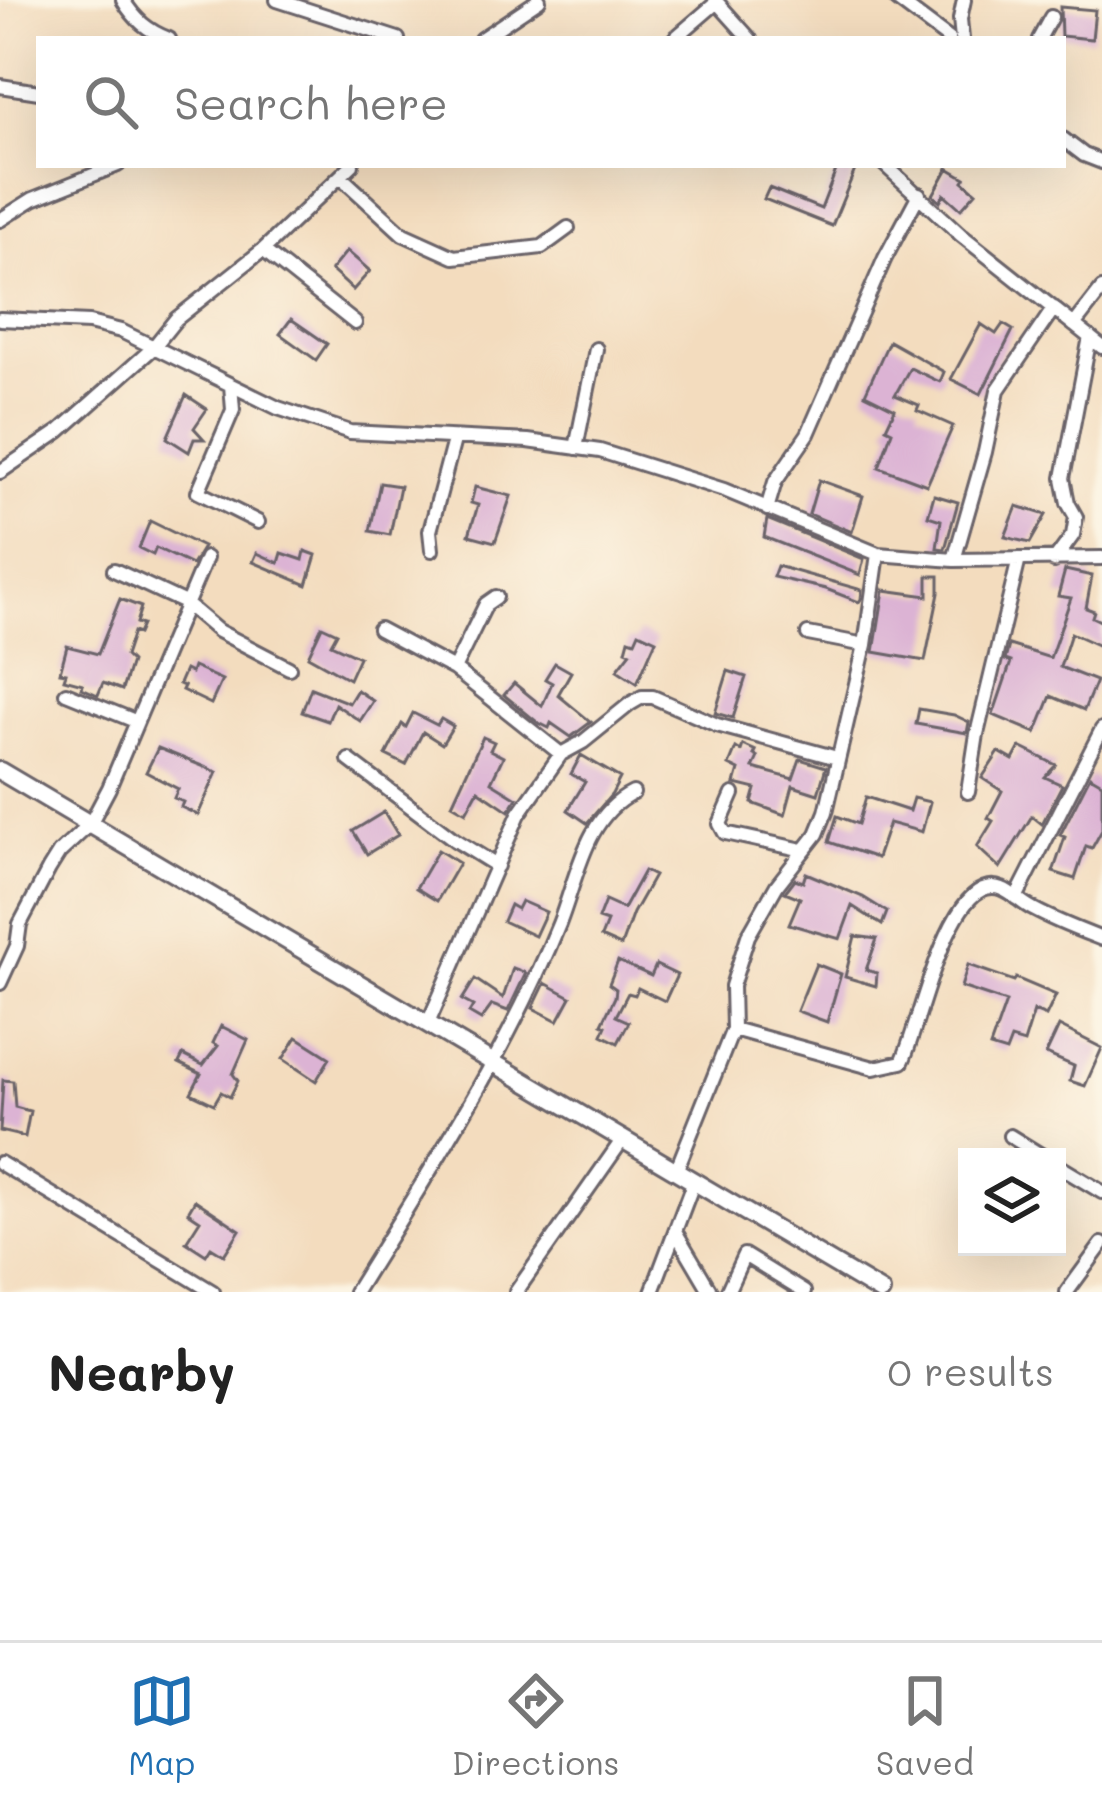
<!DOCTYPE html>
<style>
:root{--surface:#fff;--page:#f2f2f2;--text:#222;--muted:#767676;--line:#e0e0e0;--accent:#1f6fb2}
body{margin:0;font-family:Mali,sans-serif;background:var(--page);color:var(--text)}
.controls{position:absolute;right:36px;bottom:36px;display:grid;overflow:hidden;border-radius:0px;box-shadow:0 12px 48px #0002}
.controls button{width:108px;height:108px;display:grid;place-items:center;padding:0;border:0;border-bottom:3px solid var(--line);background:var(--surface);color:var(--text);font:60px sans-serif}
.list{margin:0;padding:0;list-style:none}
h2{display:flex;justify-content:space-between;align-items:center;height:156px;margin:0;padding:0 48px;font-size:51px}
h2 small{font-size:39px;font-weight:400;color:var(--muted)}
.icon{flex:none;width:66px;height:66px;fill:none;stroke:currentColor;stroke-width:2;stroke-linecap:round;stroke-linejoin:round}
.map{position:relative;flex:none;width:1102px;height:1292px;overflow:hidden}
.search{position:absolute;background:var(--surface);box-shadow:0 12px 48px #0002;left:36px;right:36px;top:36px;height:132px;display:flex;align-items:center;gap:30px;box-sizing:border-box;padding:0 42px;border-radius:0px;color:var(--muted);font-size:45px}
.sheet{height:348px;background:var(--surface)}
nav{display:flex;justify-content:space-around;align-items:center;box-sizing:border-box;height:168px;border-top:3px solid var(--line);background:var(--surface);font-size:33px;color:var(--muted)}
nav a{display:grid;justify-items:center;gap:6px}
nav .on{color:var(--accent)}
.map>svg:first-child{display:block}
.building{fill:#dcb3d4}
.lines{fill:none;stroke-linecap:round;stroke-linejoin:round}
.street-casing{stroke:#6b6369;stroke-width:18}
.secondary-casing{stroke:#6b6369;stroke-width:22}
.street{stroke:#fff;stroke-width:12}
.secondary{stroke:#fff;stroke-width:16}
</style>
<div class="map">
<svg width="1102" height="1292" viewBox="0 0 1102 1292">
<rect width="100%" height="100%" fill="#fcf5e5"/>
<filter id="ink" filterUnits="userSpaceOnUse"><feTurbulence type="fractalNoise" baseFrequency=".00833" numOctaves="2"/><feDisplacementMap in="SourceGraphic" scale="24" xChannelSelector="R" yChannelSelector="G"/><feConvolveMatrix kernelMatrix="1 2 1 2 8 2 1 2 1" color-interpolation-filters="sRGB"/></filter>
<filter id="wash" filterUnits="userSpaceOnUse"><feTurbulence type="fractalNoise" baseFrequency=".004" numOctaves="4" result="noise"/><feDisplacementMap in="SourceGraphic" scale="48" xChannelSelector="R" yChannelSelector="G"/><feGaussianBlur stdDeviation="2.7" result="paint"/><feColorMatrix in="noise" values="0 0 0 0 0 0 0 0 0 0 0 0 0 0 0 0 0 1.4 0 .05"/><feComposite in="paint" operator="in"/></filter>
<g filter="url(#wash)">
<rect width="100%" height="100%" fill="#f3dcbe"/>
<g id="blocks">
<path class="building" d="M1060,7L1095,10L1092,39L1061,36Z
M838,165H857L832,226L764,199L769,188L821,209Z
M948,168L965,178L963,181L976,192L961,209L944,194L940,201L933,195Z
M347,251L370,271L353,290L331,270Z
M291,319L327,344L316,360L280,334Z
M981,324L996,334L1003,324L1013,330L981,394L951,379Z
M889,341L944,372L940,382L910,368L895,395L919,405L917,410L953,426L927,485L879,467L892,431L886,428L895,409L865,394Z
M186,395L207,409L194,428L204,439H194L189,452L167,438Z
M819,480L863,496L852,532L809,514Z
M380,483L400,486L390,535L370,531Z
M475,487L511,496L495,542L469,535L478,505L471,503Z
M934,495L958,502L945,549L937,548L941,520L928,516Z
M1017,506L1046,515L1030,543L1005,537Z
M767,519L864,559L860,575L764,537Z
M150,521L203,547L192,565L156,548L153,555L139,548Z
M305,551L316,555L307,585L253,562L257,553L279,563L282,553L303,560Z
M777,566L862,590L861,599L859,602L826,589L773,577Z
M1065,570L1092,576L1086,608L1094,611L1092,617L1102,622V647L1071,633L1060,667L1096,681L1084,710L1051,696L1036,733L993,715L1011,662L1005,660L1009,645L1050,658L1071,598L1058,596Z
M928,576H939V593L925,661L874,652L884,590L928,596Z
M120,599L141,607L136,623L142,625L138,634L133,632L125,656L131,662L122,690L103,683L98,695L82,688L83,684L64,679L66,673L60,672L67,646L98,654Z
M322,626L337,633L331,644L359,657L349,679L308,656Z
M639,632L656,640L637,683L617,670L631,652L626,650L629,639L635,641Z
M555,663L571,672L558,695L591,722L571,737L551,723L549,728L537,722L504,695L514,683L542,706L552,683L545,679Z
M193,667L222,680L211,704L182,690L184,686L179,684L185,670L191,673Z
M728,671L746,677L733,718L715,713Z
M311,688L349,703L357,690L373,701L360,721L335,704L328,721L302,712Z
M919,709L954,715L969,722L967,733L916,724Z
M413,713L437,725L441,719L453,726L442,744L423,732L406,765L386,755L402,724L406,727Z
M483,737L494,742L490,750L503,757L491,782L517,798L509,811L478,790L466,812L452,804Z
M743,745L756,751L754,755L758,757L753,768L793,779L800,759L826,767L818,794L793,786L785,815L752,803L756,789L735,784L739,770L729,765L736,748L741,751Z
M1020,747L1056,765L1045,777L1062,785L1042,824L1032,816L1000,868L977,847L993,821L988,818L1002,791L982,778L999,752L1013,760Z
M158,748L217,772L198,815L181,807L183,802L174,798L178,789L146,772Z
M581,755L620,778L612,794L587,823L568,810L585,782L571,774Z
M1090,776L1102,783V830L1092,848L1086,846L1075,879L1053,872L1065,837L1060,835Z
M866,797L909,811L913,798L930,802L922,832L889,823L877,858L829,842L837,816L858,824Z
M384,812L398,835L367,854L353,831Z
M438,850L459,863L437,901L416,888Z
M644,871L654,876L633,913L621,946L601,937L607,922L598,919L605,901L623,909Z
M806,873L863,897L887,912L882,925L852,906L840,939L789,924L800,898L785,892L795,879L803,882Z
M521,901L546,912L535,936L503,921L510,905L517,909Z
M855,936L877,939L866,970L877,973L876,986L845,977Z
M618,961L651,976L656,965L677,975L665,1001L638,988L635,995L628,993L616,1016L629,1022L618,1043L602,1035L606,1026L602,1024L615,997L616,989L609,984Z
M816,964L841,974L827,1022L797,1011Z
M968,965L1014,981L1016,978L1056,995L1046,1016L1034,1011L1024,1043L1011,1039L1006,1052L990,1047L1006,1002L961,987Z
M513,968L526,973L508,1011L492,1005L481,1020L469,1013L473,1006L462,1000L475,979L503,998Z
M545,983L571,997L558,1021L533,1008Z
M221,1026L248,1040L233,1074L238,1081L230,1097L221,1092L214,1104L191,1093L201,1074L179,1063L183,1055L203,1065L218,1046L213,1043Z
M1059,1026L1102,1048L1085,1086L1070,1081L1074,1066L1046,1054Z
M297,1037L330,1058L316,1081L283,1059Z
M3,1080L13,1081L15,1107L30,1111L25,1137L0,1131Z
M195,1200L240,1230L224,1255L211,1247L206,1255L186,1242L200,1220L188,1212Z"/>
</g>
</g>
<g filter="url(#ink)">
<use href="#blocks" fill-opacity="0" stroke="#6b6369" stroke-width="3"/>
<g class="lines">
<g class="street-casing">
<path id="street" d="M123,0C135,20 148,31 169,39
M277,0L398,39
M715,0L750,39
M897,0L949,39
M481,39L539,0
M674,39L716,3
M962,39L960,19L964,0
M1039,39L1051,17
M0,86L39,92
M1063,139L1084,155L1102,162
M885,165L961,235L1102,347
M341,177L403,234L454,257L542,247L568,228
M0,220L33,199L118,165
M263,250L355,323
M0,319L89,323L121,331L278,408L350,432L528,441L600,451L724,490L878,554L954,560L1102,558
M1074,325L1102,289
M231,385L233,410L198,492L258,522
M576,448L596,349
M0,472L60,431L152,349L176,319L263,250L352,165
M767,509L775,482L808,434L885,258L919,194
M432,550L430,531L454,440
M954,560L985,452L998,390L1054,308
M1054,561L1073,535L1076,517L1068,503L1063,478L1090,337
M114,570L185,603L218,631L289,668
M379,629L454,669L561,754
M808,634L865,645
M454,669L486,604L496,597
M66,693L135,721
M349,760L455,840L497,866
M968,792L977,734L1019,559
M733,794L720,824L725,833L803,850
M1016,898L1102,729
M0,983L17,946L20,924L49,869L59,853L90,824L109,788L206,558
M429,1021L519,814L561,754L583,742L630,704L642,697H653L717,725L837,758
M733,1029L874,1068L902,1062C919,1029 950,867 1002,889C1013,893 1022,904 1033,909C1055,921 1079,930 1102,939
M1010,1136L1044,1157
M0,1163L213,1292
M1057,1165L1102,1192
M676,1171L733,1029L732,986L748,936L777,885L817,834L826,812L865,645L878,554
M675,1231L711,1292
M355,1292C429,1172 506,1055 559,924C577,879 585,816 633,793
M516,1292L623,1139
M652,1292L694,1181
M727,1292L744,1255L804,1292
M1067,1292L1102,1244"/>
</g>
<g class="secondary-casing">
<path id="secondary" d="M0,771L881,1292"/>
</g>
<use href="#street" class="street"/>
<use href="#secondary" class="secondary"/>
</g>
</g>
</svg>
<div class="controls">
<button><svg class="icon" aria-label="layers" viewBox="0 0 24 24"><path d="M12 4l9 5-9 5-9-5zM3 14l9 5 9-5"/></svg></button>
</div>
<div class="search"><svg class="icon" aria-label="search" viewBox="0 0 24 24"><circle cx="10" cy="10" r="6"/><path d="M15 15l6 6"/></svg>Search here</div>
</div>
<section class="sheet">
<h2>Nearby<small>0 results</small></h2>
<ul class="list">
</ul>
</section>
<nav>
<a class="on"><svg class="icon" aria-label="map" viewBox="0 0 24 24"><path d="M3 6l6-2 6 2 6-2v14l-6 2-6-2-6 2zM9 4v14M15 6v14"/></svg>Map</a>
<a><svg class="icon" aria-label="directions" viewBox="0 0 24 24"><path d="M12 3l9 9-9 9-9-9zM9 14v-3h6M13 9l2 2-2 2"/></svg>Directions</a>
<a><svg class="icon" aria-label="saved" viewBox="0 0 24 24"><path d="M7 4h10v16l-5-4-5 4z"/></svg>Saved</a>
</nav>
